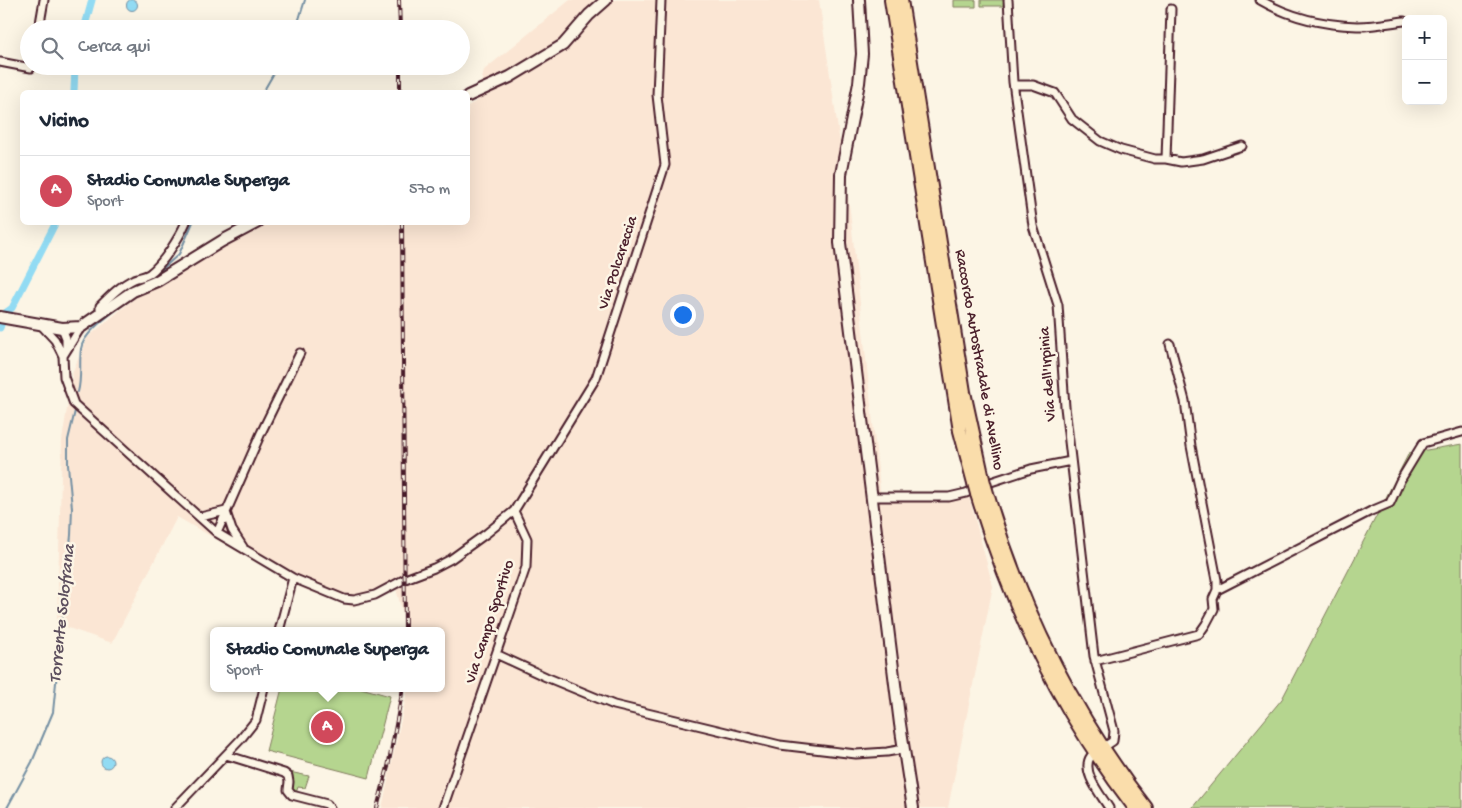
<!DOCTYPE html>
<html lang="it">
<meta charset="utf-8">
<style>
:root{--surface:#fff;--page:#f6f6f7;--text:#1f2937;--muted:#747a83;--line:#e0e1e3;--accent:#d1495b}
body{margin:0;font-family:"Gochi Hand",sans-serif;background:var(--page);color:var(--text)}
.controls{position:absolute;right:15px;top:15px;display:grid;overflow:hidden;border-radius:8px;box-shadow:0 5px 20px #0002}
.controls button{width:45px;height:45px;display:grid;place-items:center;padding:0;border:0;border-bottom:1px solid var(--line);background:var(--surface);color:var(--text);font:25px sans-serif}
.you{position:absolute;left:682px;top:314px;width:18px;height:18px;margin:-12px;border:4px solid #fff;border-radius:50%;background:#1a73e8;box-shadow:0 0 0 8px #1a73e833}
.badge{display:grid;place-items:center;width:32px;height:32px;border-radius:50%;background:var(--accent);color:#fff;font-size:16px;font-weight:700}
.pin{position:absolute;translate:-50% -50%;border:2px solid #fff;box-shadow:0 1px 5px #0006}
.popup{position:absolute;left:210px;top:627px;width:235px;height:65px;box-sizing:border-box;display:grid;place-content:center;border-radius:8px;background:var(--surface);filter:drop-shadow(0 1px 4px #0005);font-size:16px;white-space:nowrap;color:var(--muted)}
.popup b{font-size:19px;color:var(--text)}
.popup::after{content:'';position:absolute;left:50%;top:100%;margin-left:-10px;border:10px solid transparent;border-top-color:var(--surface)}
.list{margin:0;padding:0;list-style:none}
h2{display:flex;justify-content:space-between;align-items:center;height:65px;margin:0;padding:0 20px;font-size:21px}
h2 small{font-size:16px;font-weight:400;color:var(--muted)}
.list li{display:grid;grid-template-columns:32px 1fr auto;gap:15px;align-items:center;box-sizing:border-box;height:70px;padding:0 20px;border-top:1px solid var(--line)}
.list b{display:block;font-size:19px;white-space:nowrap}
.list p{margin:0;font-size:16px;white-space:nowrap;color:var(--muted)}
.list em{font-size:16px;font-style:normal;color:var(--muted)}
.icon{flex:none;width:28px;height:28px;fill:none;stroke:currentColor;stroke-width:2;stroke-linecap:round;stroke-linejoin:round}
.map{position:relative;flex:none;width:1462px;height:808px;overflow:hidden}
.search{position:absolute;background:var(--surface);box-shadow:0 5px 20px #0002;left:20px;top:20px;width:450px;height:55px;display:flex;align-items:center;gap:12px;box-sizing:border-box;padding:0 18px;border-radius:28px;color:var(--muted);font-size:19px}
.panel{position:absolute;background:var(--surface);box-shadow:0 5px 20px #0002;left:20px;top:90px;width:450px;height:135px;border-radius:8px}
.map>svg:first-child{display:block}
.built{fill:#fbe6d4}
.green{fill:#b5d58f;stroke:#807a5d}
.water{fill:#92dbf3;stroke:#7590a3}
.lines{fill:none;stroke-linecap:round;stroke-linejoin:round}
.stream{stroke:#7590a3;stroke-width:2}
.canal{stroke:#92dbf3;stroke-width:7}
.street-casing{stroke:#4a1f2b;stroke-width:11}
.secondary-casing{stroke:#4a1f2b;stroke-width:14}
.highway-casing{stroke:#4a1f2b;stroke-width:16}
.street{stroke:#fcf5e5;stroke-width:7}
.secondary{stroke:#fcf5e5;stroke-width:10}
.highway{stroke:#faddab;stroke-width:12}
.rail-casing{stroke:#4a1f2b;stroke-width:4}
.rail{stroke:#fcf5e5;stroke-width:2;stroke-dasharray:5.5;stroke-linecap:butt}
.highway-bridge-casing{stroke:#4a1f2b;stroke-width:16;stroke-linecap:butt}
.highway-bridge{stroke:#faddab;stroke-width:12}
.labels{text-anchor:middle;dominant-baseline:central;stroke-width:5;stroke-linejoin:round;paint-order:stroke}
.street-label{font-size:16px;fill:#4a1f2b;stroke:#fcf5e5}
.water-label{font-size:18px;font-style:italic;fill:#5c4e5d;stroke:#fcf5e5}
</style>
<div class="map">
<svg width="1462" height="808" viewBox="0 0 1462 808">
<rect width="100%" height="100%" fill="#fcf5e5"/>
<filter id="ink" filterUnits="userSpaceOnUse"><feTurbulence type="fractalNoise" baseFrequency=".02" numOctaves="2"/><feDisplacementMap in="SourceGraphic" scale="10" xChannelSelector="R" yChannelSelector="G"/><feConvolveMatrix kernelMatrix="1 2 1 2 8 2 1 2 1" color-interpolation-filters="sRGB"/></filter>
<g filter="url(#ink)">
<path class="built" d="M570,0H819L850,211L881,498L945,503L969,497L993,586L948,808H382L408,688H441V631H408L396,589L352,607L304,589L177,517L112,643L57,624L62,440L73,371L87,338L190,252L247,223L468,222V106L477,101L484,70Z"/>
<path class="green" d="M954,0H976V7H954Z
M981,0H1004L1003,6H981Z
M1462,444V808H1192L1282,699L1409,453Z
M282,688H361L390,696L369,778L266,751Z
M289,772L309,776L305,788L298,787L296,793L294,792C291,785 295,780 289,772Z"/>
<path class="water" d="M126.5 5a5.5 5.5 0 1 1 11 0a5.5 5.5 0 1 1-11 0Z
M101 762a6 6 0 1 1 12 0a6 6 0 1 1-12 0Z"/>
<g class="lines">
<path class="stream" d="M296,29L305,0
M263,92L278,66
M151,279L179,254L193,222
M78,392C82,377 79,363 81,349C83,332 114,312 126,302
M7,808L32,762L53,712L71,535L72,508L68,465V440L75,411"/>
<path class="canal" d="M84,29L92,0
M74,92L75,66
M0,328L5,313L12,308L56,222"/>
<g class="street-casing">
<path id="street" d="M1008,0L1013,82L1033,226L1058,305L1065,407L1094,656L1114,731L1113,741L1107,745
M1260,0C1289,17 1324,25 1357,26C1373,26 1389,23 1404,21
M39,29L44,0
M0,62L31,68L32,66
M1014,85H1033L1055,93L1072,119L1100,141L1121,150L1155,159H1166L1181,162L1203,159L1242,146
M1166,159L1171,9
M100,314V306C110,296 121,285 134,279C139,277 144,277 149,274C163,264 179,238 186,222
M42,326L55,340L63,356L64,377L74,404L217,533L293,578L344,599L354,600L375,595L405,579L434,568L451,559L487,533L514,511L527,539L526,567L443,808
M62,328L66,338V350
M63,356L81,327
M872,497H949L966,493L991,482L1031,469L1071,461
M514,511L596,378L665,165L657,95L661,0
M226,512L232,530L243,547
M200,517L226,511
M217,533L261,433L300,353
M1217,590L1371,511L1390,503L1400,481L1423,443L1462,432
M279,631L293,578
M496,654L546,677L614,705L780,745L856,754L887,752L904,749
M1095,661L1199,634L1206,624L1214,609L1213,599L1217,590V580L1191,446L1185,401L1170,344
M226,755L284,773L288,776L289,782L288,790L292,795L327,804L330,808
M1091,756C1080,771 1101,795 1109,808
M175,808L240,740L256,720L264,688"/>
</g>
<g class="secondary-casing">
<path id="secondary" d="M859,0L862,54L859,83L841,174L840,243L900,724L913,808
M468,96L510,77L563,45L589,15L606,0
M0,317L62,328L81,327L133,291L157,281L222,241L258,222"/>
</g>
<g class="highway-casing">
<path id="highway" d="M891,0L960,431L974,483
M901,0L964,392L983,479
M986,490C1020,606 1072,713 1146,808
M977,494C1013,611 1060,711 1135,808"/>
</g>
<use href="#street" class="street"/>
<use href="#secondary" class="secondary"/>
<use href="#highway" class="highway"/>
<g class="rail-casing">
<path id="rail" d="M399,0L400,29
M400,66V92
M402,222L405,631
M377,808L388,767L403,688"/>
</g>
<use href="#rail" class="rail"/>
<g class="highway-bridge-casing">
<path id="highway-bridge" d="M983,479L986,490
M974,483L977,494"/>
</g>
<use href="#highway-bridge" class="highway-bridge"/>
</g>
</g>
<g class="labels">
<g class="street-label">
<text transform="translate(619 263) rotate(-72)">Via Polcareccia</text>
<text transform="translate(978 360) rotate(80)">Raccordo Autostradale di Avellino</text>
<text transform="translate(1049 374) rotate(-94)">Via dell'Irpinia</text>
<text transform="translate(491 622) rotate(-72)">Via Campo Sportivo</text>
</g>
<g class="water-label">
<text transform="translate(63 614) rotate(-84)">Torrente Solofrana</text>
</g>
</g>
</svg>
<div class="controls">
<button>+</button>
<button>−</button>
</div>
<div class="you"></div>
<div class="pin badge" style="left:327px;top:727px">A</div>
<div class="popup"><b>Stadio Comunale Superga</b>Sport</div>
<div class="search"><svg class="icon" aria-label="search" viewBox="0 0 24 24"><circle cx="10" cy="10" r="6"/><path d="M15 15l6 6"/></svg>Cerca qui</div>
<section class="panel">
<h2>Vicino<small></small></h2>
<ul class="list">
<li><span class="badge">A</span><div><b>Stadio Comunale Superga</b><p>Sport</p></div><em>570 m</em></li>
</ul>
</section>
</div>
